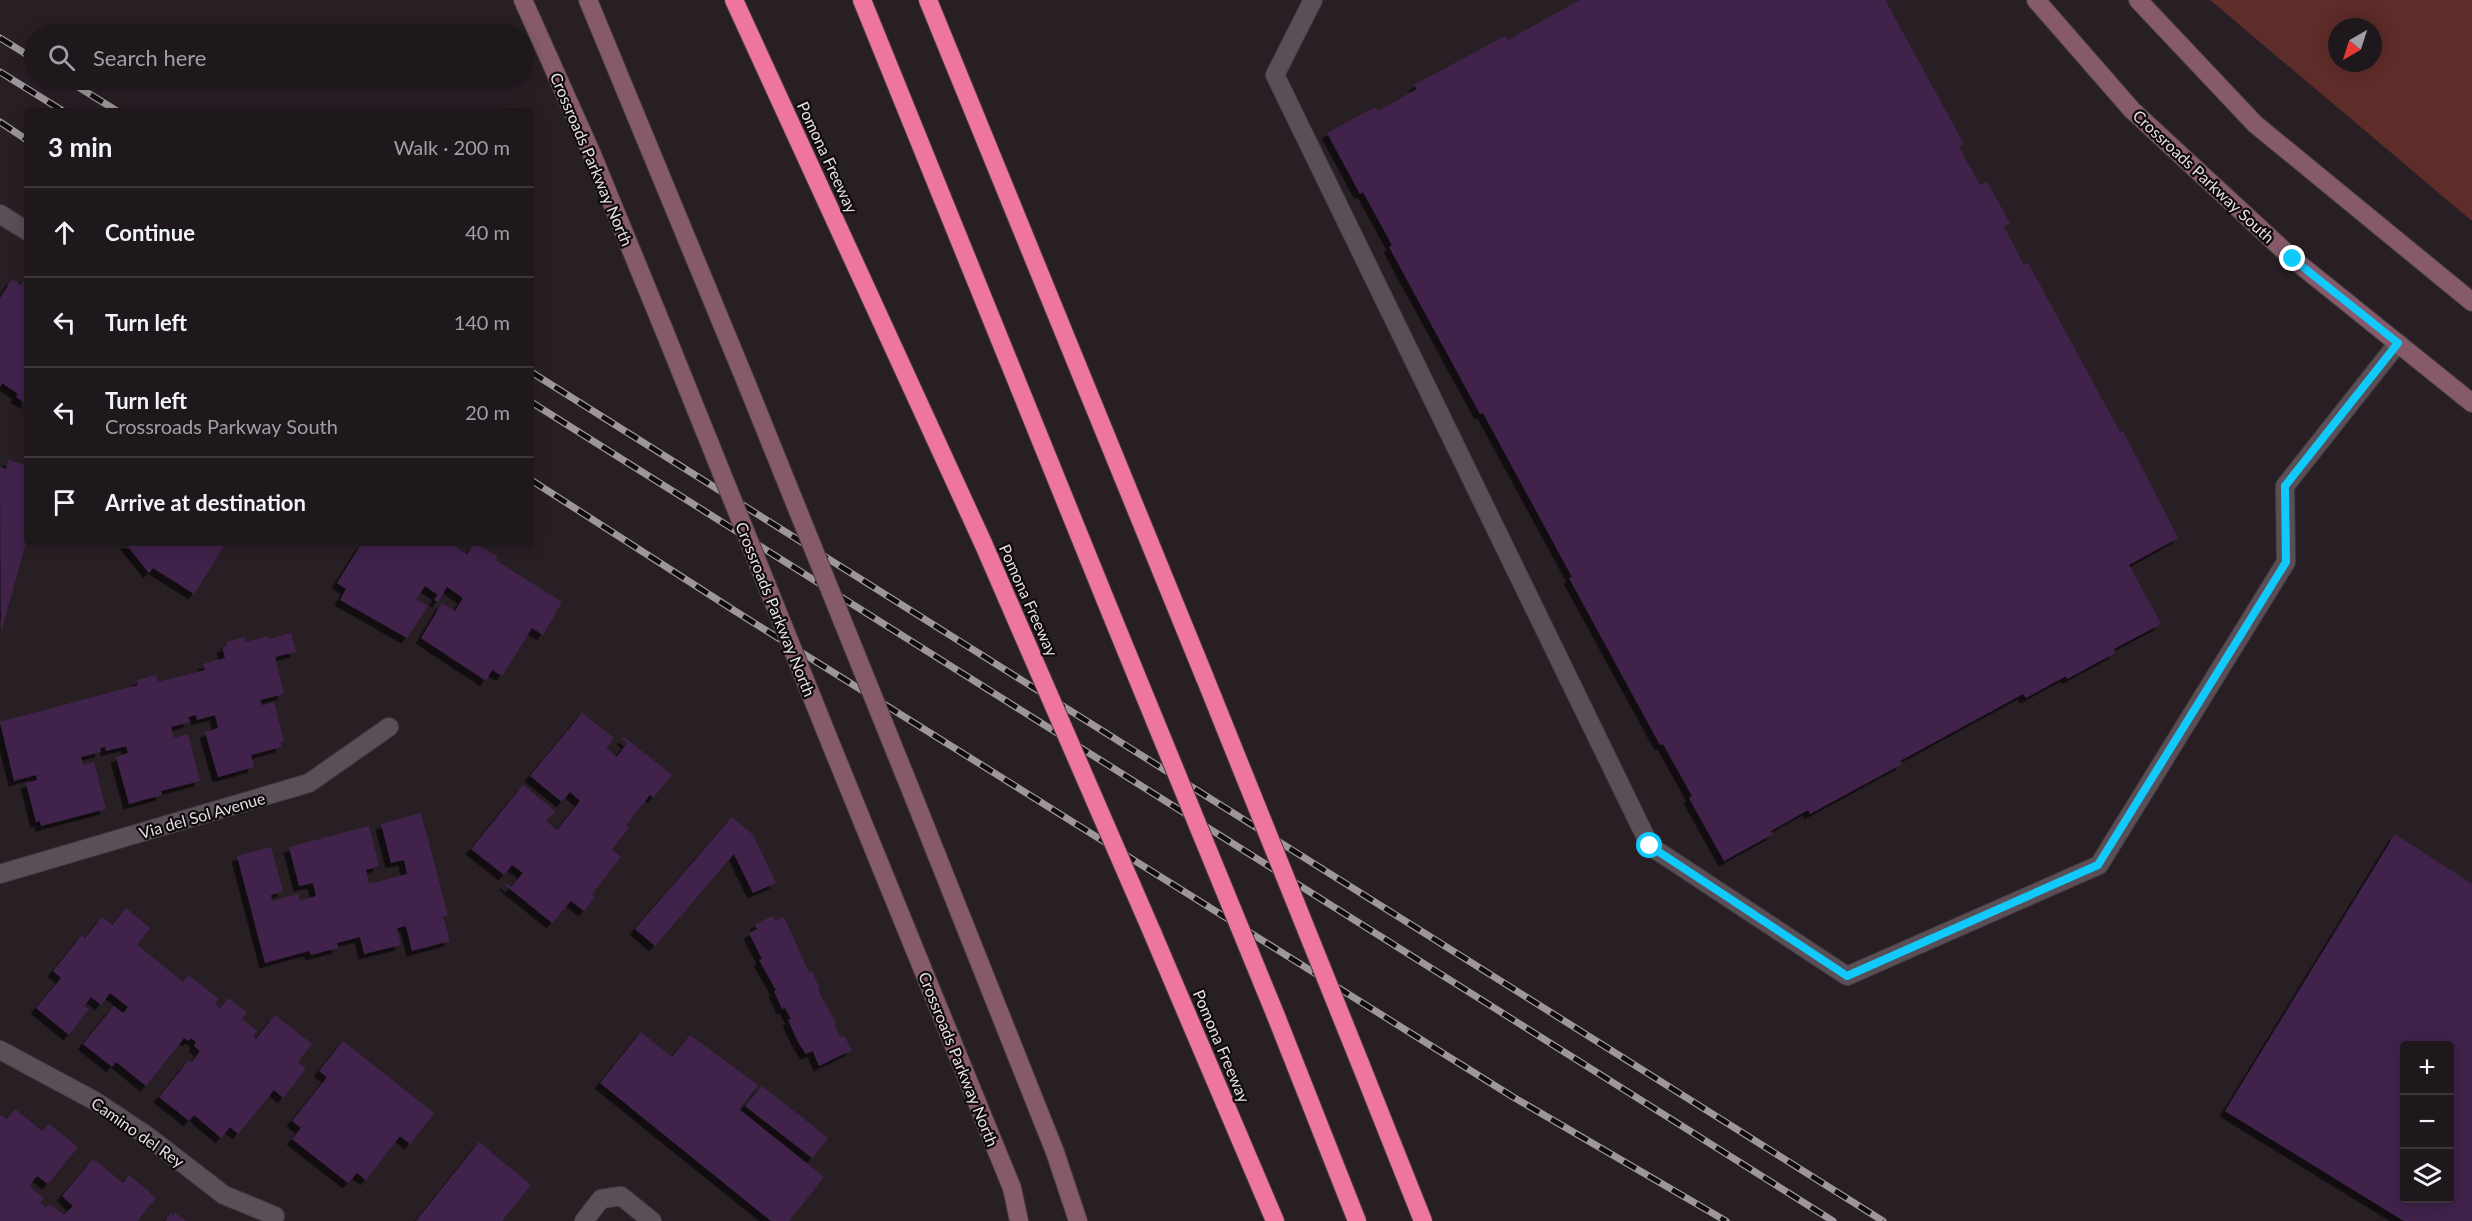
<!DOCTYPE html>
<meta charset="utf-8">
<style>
:root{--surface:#1e171c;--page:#262025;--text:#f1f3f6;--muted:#a19fa3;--line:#3c363b}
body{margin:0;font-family:Lato,sans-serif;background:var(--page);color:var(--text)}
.controls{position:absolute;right:18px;bottom:18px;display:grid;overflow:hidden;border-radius:6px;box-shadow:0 3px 15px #0003}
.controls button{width:54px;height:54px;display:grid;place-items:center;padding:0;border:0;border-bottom:2px solid var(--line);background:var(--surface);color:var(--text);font:30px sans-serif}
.compass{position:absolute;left:2328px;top:18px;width:54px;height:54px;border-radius:50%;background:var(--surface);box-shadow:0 3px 15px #0003;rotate:219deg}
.stop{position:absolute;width:18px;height:18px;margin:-14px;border:4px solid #11cafb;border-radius:50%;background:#fff}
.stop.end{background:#11cafb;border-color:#fff;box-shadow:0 2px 6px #0008}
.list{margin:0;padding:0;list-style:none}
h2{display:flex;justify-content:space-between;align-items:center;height:78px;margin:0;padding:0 24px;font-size:26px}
h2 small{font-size:20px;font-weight:400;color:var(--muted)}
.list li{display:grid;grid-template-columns:39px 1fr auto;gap:18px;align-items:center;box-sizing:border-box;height:90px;padding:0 24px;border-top:2px solid var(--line)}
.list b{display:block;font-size:22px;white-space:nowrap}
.list p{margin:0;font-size:20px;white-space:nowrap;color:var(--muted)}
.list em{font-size:20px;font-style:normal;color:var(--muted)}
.icon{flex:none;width:33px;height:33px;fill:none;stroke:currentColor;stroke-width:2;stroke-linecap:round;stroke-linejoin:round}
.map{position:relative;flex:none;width:2472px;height:1221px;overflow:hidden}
.search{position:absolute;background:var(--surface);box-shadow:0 3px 15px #0003;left:24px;top:24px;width:510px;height:66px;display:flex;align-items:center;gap:15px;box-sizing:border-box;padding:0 21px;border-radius:33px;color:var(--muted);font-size:22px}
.panel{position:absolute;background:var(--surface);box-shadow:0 3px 15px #0003;left:24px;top:108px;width:510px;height:438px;border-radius:6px}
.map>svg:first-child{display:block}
.green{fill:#5e2c29;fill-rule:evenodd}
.building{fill:#40244b;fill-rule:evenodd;filter:url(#shadow)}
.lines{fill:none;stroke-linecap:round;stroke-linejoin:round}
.lane-casing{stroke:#443c41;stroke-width:20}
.street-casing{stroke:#443c41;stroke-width:20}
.secondary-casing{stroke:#443c41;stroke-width:20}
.highway-casing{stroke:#443c41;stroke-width:20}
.lane{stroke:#5a4f56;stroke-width:18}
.street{stroke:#5a4f56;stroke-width:18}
.secondary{stroke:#865a6b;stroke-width:18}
.highway{stroke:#ee759b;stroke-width:18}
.rail-casing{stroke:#9d969b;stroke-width:7}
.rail{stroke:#0f0a0d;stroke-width:4.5;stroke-dasharray:14;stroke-linecap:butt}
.secondary-bridge-casing{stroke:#443c41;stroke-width:20;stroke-linecap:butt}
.highway-bridge-casing{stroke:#443c41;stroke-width:20;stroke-linecap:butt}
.secondary-bridge{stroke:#865a6b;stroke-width:18}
.highway-bridge{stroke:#ee759b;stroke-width:18}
.route{stroke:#11cafb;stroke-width:8}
.labels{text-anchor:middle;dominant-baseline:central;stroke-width:4.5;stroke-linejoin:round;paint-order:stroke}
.street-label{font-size:16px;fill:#e5dfe3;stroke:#0f0a0d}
</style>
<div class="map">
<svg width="2472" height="1221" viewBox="0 0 2472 1221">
<defs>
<filter id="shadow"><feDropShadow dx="-5.5" dy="5.5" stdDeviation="0" flood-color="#0009"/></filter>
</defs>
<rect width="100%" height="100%" fill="#281f25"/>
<path class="green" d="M2210,0H2472V221ZM2337,27H2373V63H2337Z"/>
<path class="building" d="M1580,0H1885L1964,144L1959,147L1980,185L1987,182L2010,223L2004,227L2024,265L2028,263L2120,432L2123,431L2178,538L2129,565L2161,624L2114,649L2115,653L2067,679L2066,676L2026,698L2023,694L1900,761L1902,764L1810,814L1808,810L1771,831L1773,834L1724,861L1689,798L1692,796L1663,744L1660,745L1569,578L1572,577L1483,413L1480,414L1389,247L1392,245L1363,192L1360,194L1327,133L1375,107L1378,111L1417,89L1414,85L1505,36L1508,40Z
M27,276V404L16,397L18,394L2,383L0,387V298L12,279L21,285Z
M8,460L27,465V539L1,632L0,467L6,469Z
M125,543H226L194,594L153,568L149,573Z
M362,543H450L467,554L475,543L498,557L495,560L562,602L543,635L532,628L502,676L492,670L486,681L421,638L442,603L455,611L463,598L447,587L438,602L434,600L438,595L425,586L416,599L428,606L407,638L340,600L346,589L337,583Z
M291,633L296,652L275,657L284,694L260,700L262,706L274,702L284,742H281V747L251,755L254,767L218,777L205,732L218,728L215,715L197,720L196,715L188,717L190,722L171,727L174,738L188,734L200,781L161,791L162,795L129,804L116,757L128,753L126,746L106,751L105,747L100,748L101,752L81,757L83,765L94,762L106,809L41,826L40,821L36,822L26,783L37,780L36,775L14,781L0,722L138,685L137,680L156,675L158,682L205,670L203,664L225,658L222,647L227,646L226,642L244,637L246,642L268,636L269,639Z
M582,713L614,738L606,748L617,757L627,743L622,739L624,737L672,775L653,798L650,795L626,825L629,828L612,849L621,857L592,894L595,897L584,911L571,901L552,923L505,885L506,883L511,887L523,873L512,865L504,875L471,849L523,785L555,811L546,821L557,830L580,801L570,792L562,802L530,776Z
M421,813L448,916H443L450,941L412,951L406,926L397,928L401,945L364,954L360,937L337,943L338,948L311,955L309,951L265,963L237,856L271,847L283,891L271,895L272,901L298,894L300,901L316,896L313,883L299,886L289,847L369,826L379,866L366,870L369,884L407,874L404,860L391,863L381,824Z
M732,817L753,835L776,883L753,893L734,854L655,946L635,929Z
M2395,834L2472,884V1221H2404L2225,1111ZM2404,1046H2450V1198H2404Z
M126,908L150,928L137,945L183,982L188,975L219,999L215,1004L220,1008L229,998L247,1013L242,1019L257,1031L253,1036L256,1039L275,1015L312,1044L298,1062L306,1069L283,1098L274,1090L238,1134L230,1127L221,1138L194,1115L189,1121L159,1097L189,1060L192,1062L200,1051L194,1046L196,1042L191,1038L188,1041L184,1038L146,1086L116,1062L112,1067L83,1044L114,1006L123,1013L128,1007L110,993L101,1005L91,997L84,1006L89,1009L69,1035L36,1008L61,978L53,971L82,935L85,938L102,917L112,925Z
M773,916L775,921L784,917L809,973L812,971L820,990L818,991L836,1023L834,1024L840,1037L844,1036L852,1050L819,1066L813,1051L806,1054L798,1042L788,1020L791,1019L785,1008L782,1009L774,991L776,990L759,960L762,959L749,933L757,929L755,924Z
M641,1032L672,1057L690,1035L758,1085L739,1109L824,1177L789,1221H771L600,1083Z
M343,1041L434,1113L410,1144L400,1136L366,1180L357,1173L348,1183L292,1139L301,1128L292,1121L327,1077L319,1071Z
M762,1086L828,1138L812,1158L745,1106Z
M15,1109L42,1131L49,1124L78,1147L48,1184L37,1176L29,1186L44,1198L40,1203L46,1207L50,1204L64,1215L73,1206L62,1196L93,1159L123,1183L129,1175L156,1198L137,1221H0V1114L6,1119Z
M479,1142L531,1185L502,1221H416Z
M171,1213L174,1215L175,1213L186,1221H165Z"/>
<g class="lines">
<g class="lane-casing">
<path id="lane" d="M1313,0L1275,75L1650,846L1847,976L2099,865L2286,562L2285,486L2398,343
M584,1221L601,1199L621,1196L652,1221"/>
</g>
<g class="street-casing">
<path id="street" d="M0,214L27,231
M0,874L309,783L389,727
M0,1050L95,1101L146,1135L224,1195L275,1216"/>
</g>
<g class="secondary-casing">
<path id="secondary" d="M523,0L591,152L664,330
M588,0L746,382
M2036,0L2132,110L2293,259L2472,403
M2138,0L2255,124L2472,302
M832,747L1012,1188L1019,1221
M914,798L1055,1152L1078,1221"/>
</g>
<g class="highway-casing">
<path id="highway" d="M734,0L983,543
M862,0L1114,621
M928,0L1205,678
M1152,932L1275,1221
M1276,1016L1357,1221
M1360,1063L1423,1221"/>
</g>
<use href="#lane" class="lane"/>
<use href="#street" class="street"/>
<use href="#secondary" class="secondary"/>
<use href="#highway" class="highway"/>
<g class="rail-casing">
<path id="rail" d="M0,38L34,59
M0,72L63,111
M67,80L117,111
M0,122L27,140
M531,372L1883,1221
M531,402L1833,1221
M531,480L735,611L1513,1097L1726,1221"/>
</g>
<use href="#rail" class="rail"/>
<g class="secondary-bridge-casing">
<path id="secondary-bridge" d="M664,330L832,747
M746,382L914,798"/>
</g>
<g class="highway-bridge-casing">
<path id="highway-bridge" d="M983,543L1152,932
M1114,621L1276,1016
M1205,678L1360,1063"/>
</g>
<use href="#secondary-bridge" class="secondary-bridge"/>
<use href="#highway-bridge" class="highway-bridge"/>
</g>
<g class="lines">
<path class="route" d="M1650,846L1847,976L2098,865L2286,562L2285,486L2398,343L2293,259"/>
</g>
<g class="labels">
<g class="street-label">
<text transform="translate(828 157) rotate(65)">Pomona Freeway</text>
<text transform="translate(592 159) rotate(67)">Crossroads Parkway North</text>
<text transform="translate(2204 176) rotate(43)">Crossroads Parkway South</text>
<text transform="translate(1029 600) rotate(66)">Pomona Freeway</text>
<text transform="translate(776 609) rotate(68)">Crossroads Parkway North</text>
<text transform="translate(202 815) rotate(-16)">Via del Sol Avenue</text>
<text transform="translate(1222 1046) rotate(67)">Pomona Freeway</text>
<text transform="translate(959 1059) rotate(68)">Crossroads Parkway North</text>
<text transform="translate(138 1132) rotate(35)">Camino del Rey</text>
</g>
</g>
</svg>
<div class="controls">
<button>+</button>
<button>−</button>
<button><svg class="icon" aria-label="layers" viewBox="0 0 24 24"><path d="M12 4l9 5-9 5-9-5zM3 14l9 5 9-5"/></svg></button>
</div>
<svg class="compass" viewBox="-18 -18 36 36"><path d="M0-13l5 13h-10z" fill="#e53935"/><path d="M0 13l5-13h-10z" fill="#a19fa3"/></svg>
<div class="stop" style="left:1650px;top:846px"></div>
<div class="stop end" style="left:2293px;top:259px"></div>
<div class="search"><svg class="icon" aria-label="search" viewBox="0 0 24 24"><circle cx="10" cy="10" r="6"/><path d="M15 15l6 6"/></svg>Search here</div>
<section class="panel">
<h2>3 min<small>Walk · 200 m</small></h2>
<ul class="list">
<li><svg class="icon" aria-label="ahead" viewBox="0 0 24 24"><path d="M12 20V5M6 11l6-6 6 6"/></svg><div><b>Continue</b></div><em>40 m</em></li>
<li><svg class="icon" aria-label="left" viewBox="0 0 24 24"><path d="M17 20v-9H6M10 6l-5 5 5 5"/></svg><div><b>Turn left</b></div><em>140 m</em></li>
<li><svg class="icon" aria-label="left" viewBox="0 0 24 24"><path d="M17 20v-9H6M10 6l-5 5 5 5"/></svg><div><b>Turn left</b><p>Crossroads Parkway South</p></div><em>20 m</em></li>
<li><svg class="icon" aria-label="arrive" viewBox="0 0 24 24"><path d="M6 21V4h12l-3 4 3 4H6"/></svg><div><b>Arrive at destination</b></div></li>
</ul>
</section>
</div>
